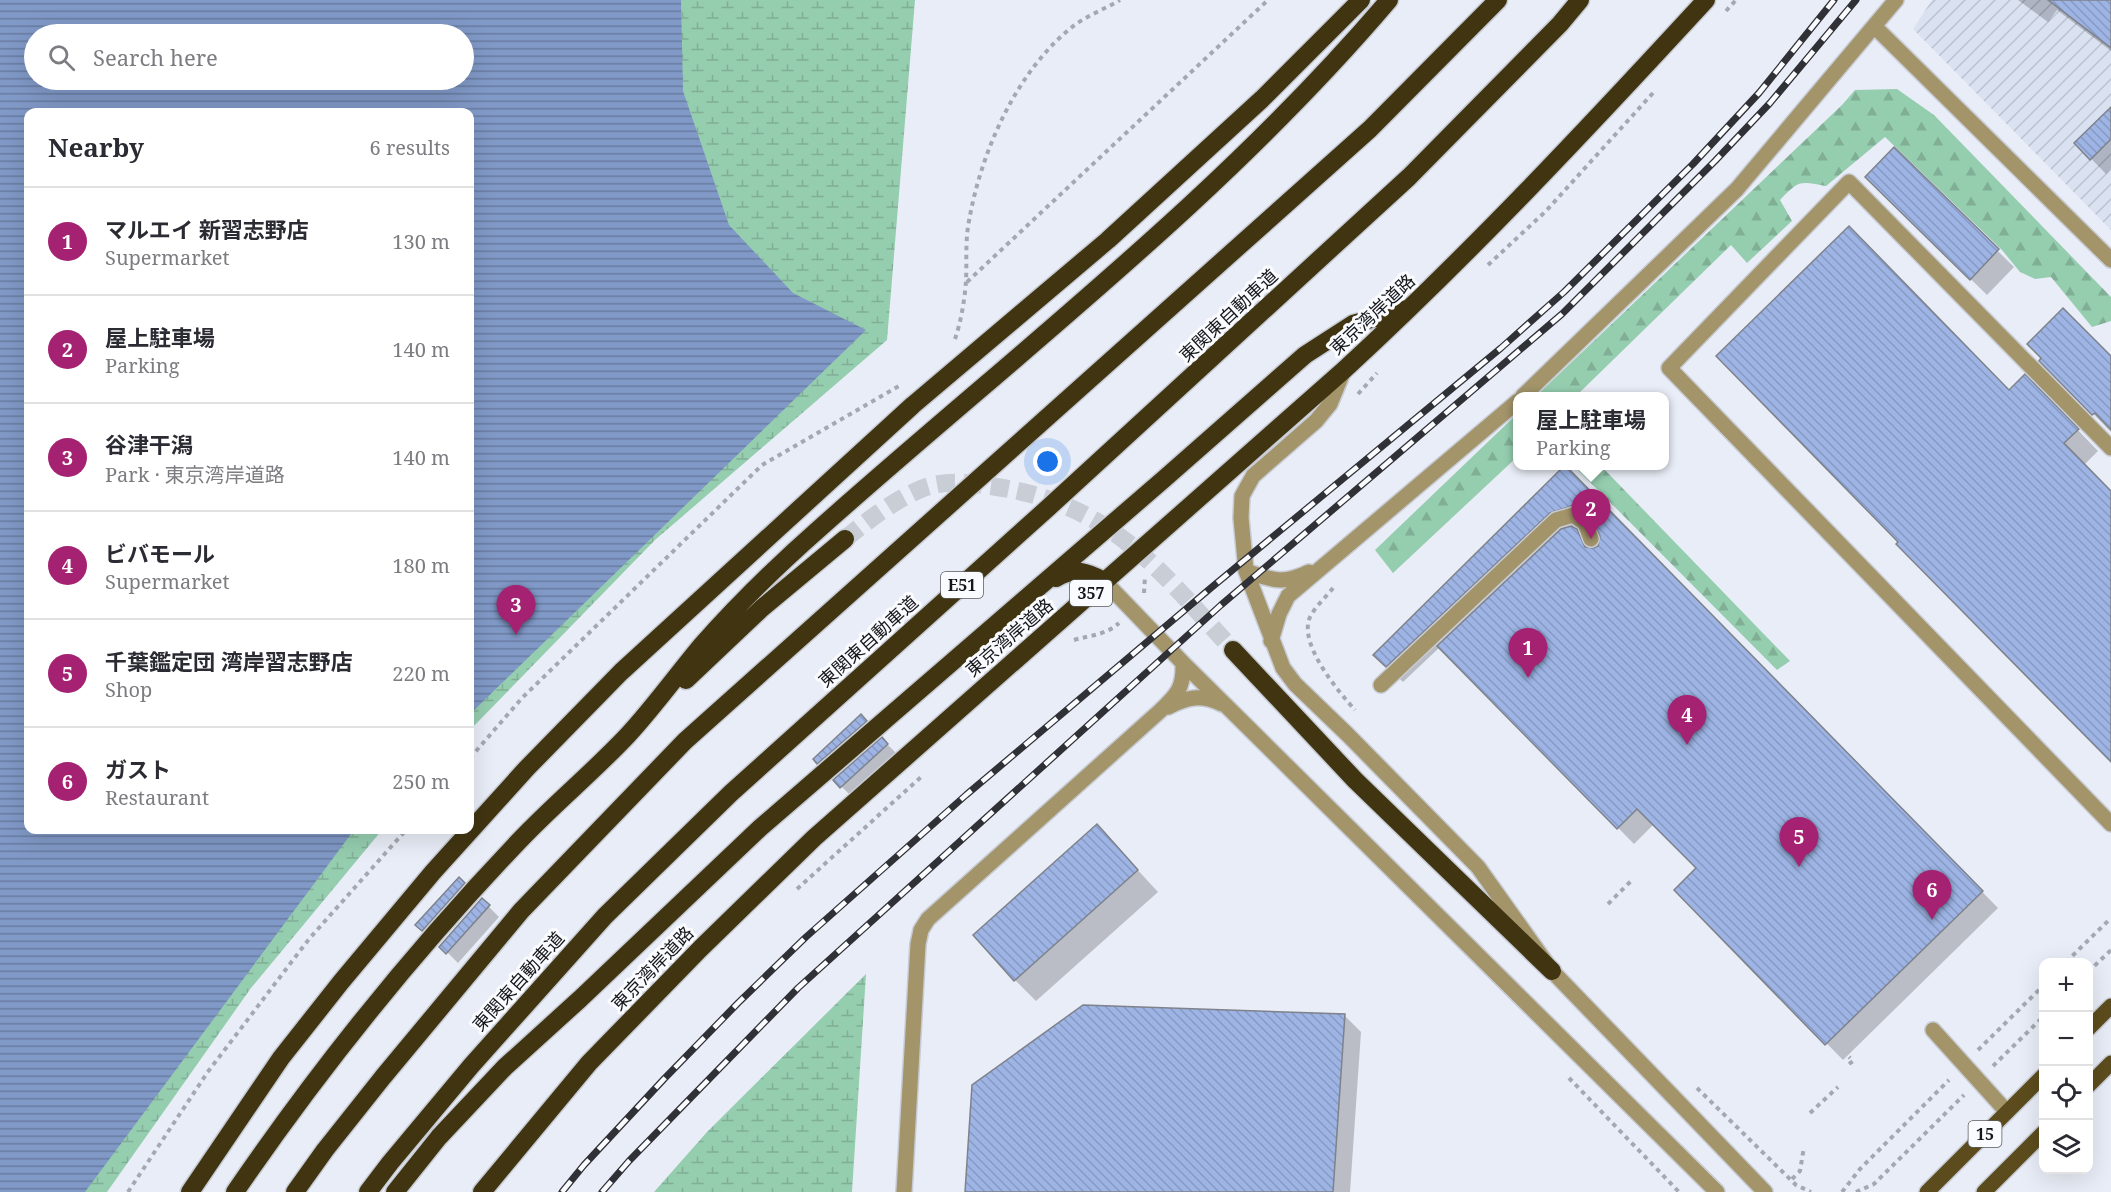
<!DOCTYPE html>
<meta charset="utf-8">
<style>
:root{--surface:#fff;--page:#f2f2f3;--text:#2b2b33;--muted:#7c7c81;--line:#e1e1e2;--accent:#a42271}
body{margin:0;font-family:"Noto Serif","Noto Sans JP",serif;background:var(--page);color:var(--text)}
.controls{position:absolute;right:18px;bottom:18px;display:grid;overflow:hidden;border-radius:12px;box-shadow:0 6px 24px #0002}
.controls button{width:54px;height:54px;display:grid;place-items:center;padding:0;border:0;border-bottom:2px solid var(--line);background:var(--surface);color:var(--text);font:30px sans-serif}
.you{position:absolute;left:1048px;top:462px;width:21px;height:21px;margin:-15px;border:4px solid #fff;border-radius:50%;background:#1a73e8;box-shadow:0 0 0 9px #1a73e833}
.badge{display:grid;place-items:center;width:39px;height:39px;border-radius:50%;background:var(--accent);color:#fff;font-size:20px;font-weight:700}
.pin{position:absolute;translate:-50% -50px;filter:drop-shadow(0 2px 3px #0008)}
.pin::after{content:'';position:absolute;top:32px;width:21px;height:18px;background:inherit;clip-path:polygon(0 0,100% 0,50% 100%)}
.popup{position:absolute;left:1513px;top:392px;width:156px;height:78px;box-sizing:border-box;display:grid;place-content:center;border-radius:12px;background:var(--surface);filter:drop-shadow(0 2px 4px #0005);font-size:20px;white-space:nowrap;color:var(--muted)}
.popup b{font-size:22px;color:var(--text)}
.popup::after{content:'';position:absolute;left:50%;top:100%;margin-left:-12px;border:12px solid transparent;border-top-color:var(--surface)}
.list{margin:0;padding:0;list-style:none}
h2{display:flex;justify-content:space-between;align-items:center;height:78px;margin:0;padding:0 24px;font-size:26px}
h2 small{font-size:20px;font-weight:400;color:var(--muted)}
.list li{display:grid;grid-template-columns:39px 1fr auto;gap:18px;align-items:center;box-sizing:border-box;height:108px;padding:0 24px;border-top:2px solid var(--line)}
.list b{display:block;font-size:22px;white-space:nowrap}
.list p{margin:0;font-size:20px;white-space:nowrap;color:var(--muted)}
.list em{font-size:20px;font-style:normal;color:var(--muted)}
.icon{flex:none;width:33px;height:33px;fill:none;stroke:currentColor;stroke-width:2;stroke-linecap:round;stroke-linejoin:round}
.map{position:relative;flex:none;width:2111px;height:1192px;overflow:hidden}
.search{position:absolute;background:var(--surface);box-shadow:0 6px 24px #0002;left:24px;top:24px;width:450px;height:66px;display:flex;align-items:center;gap:15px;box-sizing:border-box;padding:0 21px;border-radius:33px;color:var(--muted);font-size:22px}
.panel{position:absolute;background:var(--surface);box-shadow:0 6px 24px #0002;left:24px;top:108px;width:450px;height:726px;border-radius:12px}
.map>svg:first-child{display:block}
.industrial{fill:url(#industrial-furrows)}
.forest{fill:url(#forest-firs)}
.wetland{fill:url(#wetland-marsh);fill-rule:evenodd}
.water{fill:url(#water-rules);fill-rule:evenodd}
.shadow{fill:#0003;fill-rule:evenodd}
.building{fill:url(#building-back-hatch);stroke:#7e828b;stroke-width:1.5}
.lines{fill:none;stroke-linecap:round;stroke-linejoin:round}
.highway-tunnel{stroke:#c9cdd6;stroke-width:18;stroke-dasharray:18 9;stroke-linecap:butt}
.minor-casing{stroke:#c7cbd4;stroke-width:18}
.major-casing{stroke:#c7cbd4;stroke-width:18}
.highway-casing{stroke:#c7cbd4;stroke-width:21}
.path{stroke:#a5a8b0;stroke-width:4;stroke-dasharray:4.5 4.5;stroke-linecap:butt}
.minor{stroke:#a3946a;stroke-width:15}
.major{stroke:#5c4c1d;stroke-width:15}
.highway{stroke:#403411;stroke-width:18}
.rail-casing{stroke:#303136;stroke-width:7}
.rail{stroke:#f9fbfe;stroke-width:4.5;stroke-dasharray:14;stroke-linecap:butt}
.labels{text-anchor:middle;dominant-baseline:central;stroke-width:6;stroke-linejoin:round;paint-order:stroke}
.shield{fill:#f9fbfe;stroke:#595b5e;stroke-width:1.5}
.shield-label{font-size:16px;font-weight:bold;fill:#15161a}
.street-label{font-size:18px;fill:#15161a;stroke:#f9fbfe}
</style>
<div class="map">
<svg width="2111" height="1192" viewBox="0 0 2111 1192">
<defs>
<pattern id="industrial-furrows" width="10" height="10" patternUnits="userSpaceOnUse" patternTransform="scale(1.5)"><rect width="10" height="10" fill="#dae2f2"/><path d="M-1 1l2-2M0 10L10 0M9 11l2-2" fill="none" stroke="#bac1cf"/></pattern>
<pattern id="forest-firs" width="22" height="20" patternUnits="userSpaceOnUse" patternTransform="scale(1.5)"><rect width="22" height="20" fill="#95cdaf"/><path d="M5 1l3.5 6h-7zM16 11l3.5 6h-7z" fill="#80af96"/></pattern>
<pattern id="wetland-marsh" width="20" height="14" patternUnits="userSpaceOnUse" patternTransform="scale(1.5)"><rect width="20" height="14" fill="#95cdaf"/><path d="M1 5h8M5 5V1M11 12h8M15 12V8" fill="none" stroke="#80af96"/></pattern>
<pattern id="water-rules" width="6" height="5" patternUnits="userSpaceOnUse" patternTransform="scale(1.5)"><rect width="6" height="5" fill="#8199c7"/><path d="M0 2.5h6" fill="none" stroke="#687ca1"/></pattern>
<pattern id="building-back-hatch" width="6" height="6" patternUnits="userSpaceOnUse" patternTransform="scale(1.5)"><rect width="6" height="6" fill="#9db4e4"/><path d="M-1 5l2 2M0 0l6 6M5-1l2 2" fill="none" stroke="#869ac3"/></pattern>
</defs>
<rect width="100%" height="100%" fill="#e9edf7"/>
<path class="industrial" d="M1932,0H2111V230L1913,29Z"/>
<path class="forest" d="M1897,89L1934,115L2111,297V321L2092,327L2051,277L2035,279L2020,272L2002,250L1885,137L1826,186C1799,181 1799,180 1780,200L1792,221L1747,263L1731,245L1576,396H1536L1842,105L1855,90Z
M1517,414V457L1393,573L1375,550Z
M1574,466H1601L1790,661L1777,670Z"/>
<path class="wetland" d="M0,0H915L887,340L655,540L470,730V112H28V830H382L251,988L107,1192H0ZM34,34H464V80H34Z
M866,974L852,1192H654L707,1132Z"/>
<path class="water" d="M0,0H681L683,91L729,225L793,293L866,330L470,714V112H28V830H354L85,1192H0ZM34,34H464V80H34Z"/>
<path class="shadow" d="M2018,0H2111V51L2057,10L2048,22Z
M2111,109V168L2106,174L2076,143Z
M1894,149L2014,267L1987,295L1867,177Z
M2111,358V432L2041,361Z
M2010,392L2046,397L2098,451L2084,465L2111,492V760Z
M1566,467L1998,908L1843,1060L1676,890L1698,868L1654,824L1634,844L1440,647L1403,682L1375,655ZM1591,521L1596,524L1602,535L1599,547L1594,550L1571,527Z
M861,716L876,732L829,773L815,759Z
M882,739L898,755L852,797L835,780Z
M1097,826L1158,892L1036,1001L1015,980Z
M459,879L475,894L433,941L417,925Z
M482,900L499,917L458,963L441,946Z
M1345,1016L1361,1032L1350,1192H966Z"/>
<path class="building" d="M2048,0H2111V48Z
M2111,107V139L2090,160L2074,143Z
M1894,147L1999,249L1970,280L1865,177Z
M1849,226L2009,390L2025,374L2079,429L2064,443L2111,491V762L1896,544L1898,542L1716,356Z
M2063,308L2111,356V430L2095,413L2092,415L2039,361L2041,358L2027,344Z
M1565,465L1983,891L1825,1045L1674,890L1696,868L1637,809L1617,829L1437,646L1561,529L1571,526L1577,529L1585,547L1594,548L1598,546L1600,536L1590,515L1574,505L1550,513L1386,667L1373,655Z
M861,714L867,721L817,764L813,759Z
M882,737L888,744L840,788L833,780Z
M1097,824L1138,870L1014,981L973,935Z
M459,877L465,883L422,931L415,925Z
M482,898L490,905L446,954L439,947Z
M1083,1005L1345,1014L1333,1192H965L972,1085Z"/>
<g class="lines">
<path class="highway-tunnel" d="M845,539C868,520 893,501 921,489C944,479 972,483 997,487C1113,505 1159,570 1233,650"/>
<g class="minor-casing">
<path id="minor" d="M1874,26L2111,260
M1344,370L1330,404L1316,421L1253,476L1242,496L1241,518L1246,571L1283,668L1295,684L1348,735L1478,867L1552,971L1765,1192
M1523,396L1737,189L1896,0
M2111,448L1849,182L1669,368L2111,824
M1246,571C1271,580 1283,585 1309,572
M1104,581L1183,663L1717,1192
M1271,641L1279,614L1288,596L1518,401
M1381,685L1556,520L1573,515L1585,523L1591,539
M1168,707C1187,697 1201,694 1222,704
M1933,1030L2007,1112
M904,1192L918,944L921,930L928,919L1160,711C1177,695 1184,688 1183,663"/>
</g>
<g class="major-casing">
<path id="major" d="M2088,1029L2111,1006
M2088,1086L2111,1063
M1927,1192L2044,1075
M1984,1192L2044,1132"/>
</g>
<g class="highway-casing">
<path id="highway" d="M1056,578C1074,567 1087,572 1104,581
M1233,650L1355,780L1552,971
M686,680L762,608L845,539
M190,1192L281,1058L341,982L433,872L527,768L621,672L913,405L1108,240L1262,99L1361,0
M235,1192C320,1068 415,950 519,841C553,805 592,773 627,736C653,708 676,676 701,646C738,604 778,565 820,528C1013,356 1221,198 1389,0
M295,1192L325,1150L383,1077L521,911L685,741L1370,129L1498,0
M368,1192L390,1163L471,1066L605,916L731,793L1049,507L1409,177L1560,24L1580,0
M395,1192L439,1137L505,1067L580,999L760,828L1164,479L1305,355L1353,324L1407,309
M482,1192L589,1063L700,949L814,838L1344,370C1471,253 1589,127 1706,0"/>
</g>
<path class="path" d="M1726,11L1736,0
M1488,265L1546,211L1653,93
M967,282L1268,0
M955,339C961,322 965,298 966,280C967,261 965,241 969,221C981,152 1016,72 1072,27C1086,16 1105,9 1120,0
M1358,394L1377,373
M1333,588C1326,597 1315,607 1310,617C1298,644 1338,691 1355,710
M1144,593L1145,576
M1074,640C1091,635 1106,635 1119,623
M470,758L522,698L762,465L899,386
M797,889L921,777
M1608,904L1631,881
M2066,962L2111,918
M2088,972L2111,950
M1978,1050L2044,985
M1849,1064L1853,1061L1849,1057
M1993,1066L2044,1016
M1569,1078L1679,1192
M1697,1088L1796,1185L1811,1192
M1810,1113L1838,1087
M1792,1179L1800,1171L1804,1147
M128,1192L207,1073L309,939L406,830
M1842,1192L1860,1169L1949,1080
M1856,1192L1874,1184L1964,1095"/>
<use href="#minor" class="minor"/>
<use href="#major" class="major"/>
<use href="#highway" class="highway"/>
<g class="rail-casing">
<path id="rail" d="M562,1192L584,1165L664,1079L738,1003L806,937L966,795L1212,587L1501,348L1564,292L1693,164L1759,93L1834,0
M602,1192L629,1161L798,988L1221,605L1562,314L1715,161L1770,103L1856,0"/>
</g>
<use href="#rail" class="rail"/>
</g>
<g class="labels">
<g class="shield">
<rect x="941" y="572" width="42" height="26" rx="4.5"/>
<rect x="1070" y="580" width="42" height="26" rx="4.5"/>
<rect x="1968.5" y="1121" width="33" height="26" rx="4.5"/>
</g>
<g class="shield-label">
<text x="962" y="585">E51</text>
<text x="1091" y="593">357</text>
<text x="1985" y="1134">15</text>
</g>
<g class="street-label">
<text transform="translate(1372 314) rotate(-43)">東京湾岸道路</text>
<text transform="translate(1228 315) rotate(-43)">東関東自動車道</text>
<text transform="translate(1009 637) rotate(-41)">東京湾岸道路</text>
<text transform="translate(868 641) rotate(-42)">東関東自動車道</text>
<text transform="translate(652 968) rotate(-46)">東京湾岸道路</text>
<text transform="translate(518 981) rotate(-48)">東関東自動車道</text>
</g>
</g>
</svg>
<div class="controls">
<button>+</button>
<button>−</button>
<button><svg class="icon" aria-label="locate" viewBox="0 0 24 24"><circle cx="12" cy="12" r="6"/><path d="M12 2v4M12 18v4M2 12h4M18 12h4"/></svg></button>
<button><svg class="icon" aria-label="layers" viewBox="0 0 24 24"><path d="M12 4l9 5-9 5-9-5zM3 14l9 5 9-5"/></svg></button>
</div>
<div class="you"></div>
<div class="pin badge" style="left:1528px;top:678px">1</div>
<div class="pin badge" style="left:1591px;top:539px">2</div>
<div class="popup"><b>屋上駐車場</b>Parking</div>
<div class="pin badge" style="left:516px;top:635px">3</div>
<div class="pin badge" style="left:1687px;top:745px">4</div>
<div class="pin badge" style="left:1799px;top:867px">5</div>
<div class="pin badge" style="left:1932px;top:920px">6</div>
<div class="search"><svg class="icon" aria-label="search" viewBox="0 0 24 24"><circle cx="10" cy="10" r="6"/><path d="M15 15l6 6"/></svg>Search here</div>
<section class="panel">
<h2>Nearby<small>6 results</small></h2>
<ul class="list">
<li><span class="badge">1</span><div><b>マルエイ 新習志野店</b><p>Supermarket</p></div><em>130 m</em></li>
<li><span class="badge">2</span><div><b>屋上駐車場</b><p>Parking</p></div><em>140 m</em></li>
<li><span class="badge">3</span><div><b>谷津干潟</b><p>Park · 東京湾岸道路</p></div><em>140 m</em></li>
<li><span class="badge">4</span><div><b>ビバモール</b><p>Supermarket</p></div><em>180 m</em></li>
<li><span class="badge">5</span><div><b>千葉鑑定団 湾岸習志野店</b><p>Shop</p></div><em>220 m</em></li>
<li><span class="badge">6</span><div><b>ガスト</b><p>Restaurant</p></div><em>250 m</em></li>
</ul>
</section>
</div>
